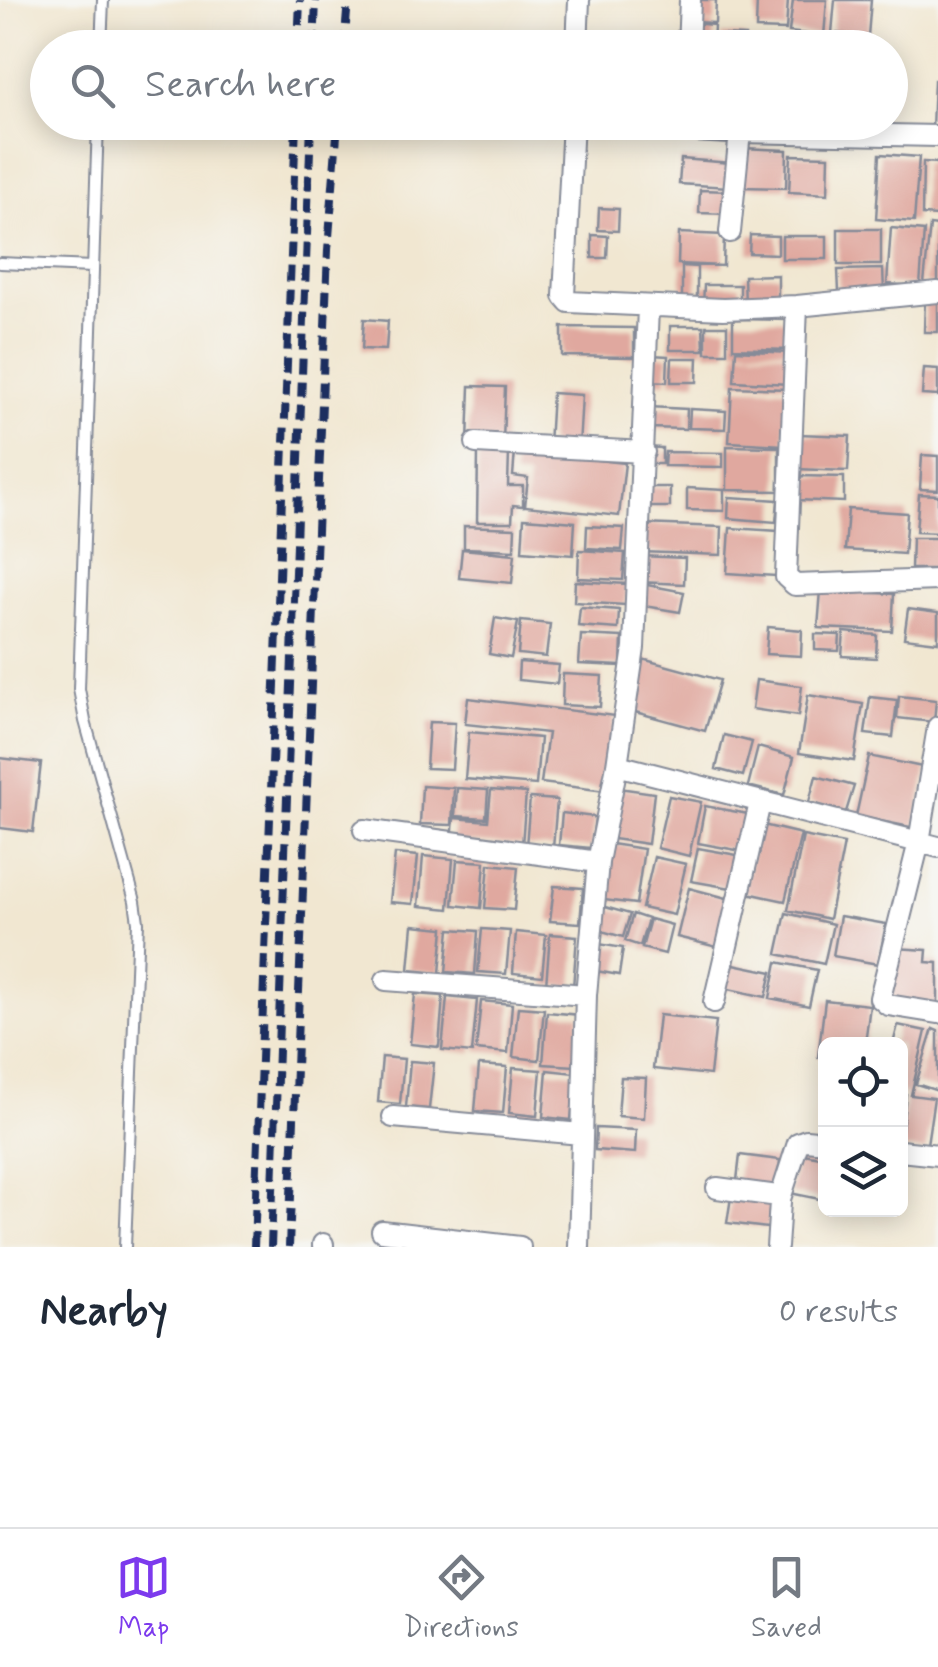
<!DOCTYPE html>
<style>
:root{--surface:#fff;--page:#f6f6f7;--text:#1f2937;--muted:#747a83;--line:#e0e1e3;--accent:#7c3aed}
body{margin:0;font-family:Mynerve,sans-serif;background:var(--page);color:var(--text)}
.controls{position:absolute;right:30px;bottom:30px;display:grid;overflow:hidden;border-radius:15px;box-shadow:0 5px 25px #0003}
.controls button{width:90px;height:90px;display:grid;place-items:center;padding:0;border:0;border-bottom:2px solid var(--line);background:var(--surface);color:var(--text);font:50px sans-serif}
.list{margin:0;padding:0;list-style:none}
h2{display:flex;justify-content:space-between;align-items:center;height:130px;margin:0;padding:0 40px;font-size:42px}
h2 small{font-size:32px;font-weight:400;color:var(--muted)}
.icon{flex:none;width:55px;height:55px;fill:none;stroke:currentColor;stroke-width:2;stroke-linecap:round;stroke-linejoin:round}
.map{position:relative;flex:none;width:938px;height:1247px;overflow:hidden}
.search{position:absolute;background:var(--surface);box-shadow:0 5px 25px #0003;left:30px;right:30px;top:30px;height:110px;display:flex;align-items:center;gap:25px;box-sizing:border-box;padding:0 35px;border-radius:55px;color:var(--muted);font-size:38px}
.sheet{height:280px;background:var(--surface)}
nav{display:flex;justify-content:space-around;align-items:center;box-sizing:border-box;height:140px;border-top:2px solid var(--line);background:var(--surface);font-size:28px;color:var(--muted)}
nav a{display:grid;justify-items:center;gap:5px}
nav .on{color:var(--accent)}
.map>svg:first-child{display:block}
.building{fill:#e0a89f}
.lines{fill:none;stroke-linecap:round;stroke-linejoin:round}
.lane-casing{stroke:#868b98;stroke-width:14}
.street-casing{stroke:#868b98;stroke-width:24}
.lane{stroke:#fff;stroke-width:10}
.street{stroke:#fff;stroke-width:20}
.rail{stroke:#1b2f5e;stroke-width:8;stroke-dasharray:15 8;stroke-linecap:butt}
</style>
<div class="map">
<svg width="938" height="1247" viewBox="0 0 938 1247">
<rect width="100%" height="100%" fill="#f6f6f2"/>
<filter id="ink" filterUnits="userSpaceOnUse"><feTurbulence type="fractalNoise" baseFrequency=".01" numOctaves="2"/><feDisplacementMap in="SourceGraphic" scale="20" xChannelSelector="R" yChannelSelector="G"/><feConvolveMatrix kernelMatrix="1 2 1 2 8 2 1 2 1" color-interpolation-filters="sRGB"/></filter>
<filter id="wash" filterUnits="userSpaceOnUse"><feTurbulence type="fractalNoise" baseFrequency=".0048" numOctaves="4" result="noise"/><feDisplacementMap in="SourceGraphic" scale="40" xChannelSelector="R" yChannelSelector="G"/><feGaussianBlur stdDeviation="2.25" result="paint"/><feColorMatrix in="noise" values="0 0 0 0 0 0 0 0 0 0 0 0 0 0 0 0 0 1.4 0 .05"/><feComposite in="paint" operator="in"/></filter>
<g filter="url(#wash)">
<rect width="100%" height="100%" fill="#f1e7d1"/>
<g id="blocks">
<path class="building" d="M692,0H716L715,23L691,22Z
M757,0H788L786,30L756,29Z
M793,0H827L824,36L789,32Z
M835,0H871L868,36L832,33Z
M691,23L714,25L713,48H690Z
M722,35L745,36L744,48H722Z
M934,80H938V129H932Z
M699,122H733L732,144L698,142Z
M797,122H892L891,130L797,126Z
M742,148L787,150L786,188L740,187Z
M880,154L919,157L914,222L876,219Z
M791,155L829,156L828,194L789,192Z
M681,159L731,163L729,187L679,184Z
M923,162L938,163V216L922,215Z
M700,190L729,191L728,214L699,213Z
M599,208L619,209L618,231L598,230Z
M930,225L938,226V285L924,283Z
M891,228L924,231L920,286L887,284Z
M838,229H881V265H838Z
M679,233L724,235L723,266L678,264Z
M592,235L608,236L607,258H592Z
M750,235L778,236V254L749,253Z
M782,236H827V259H782Z
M682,266L697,267V304H682Z
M883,269L884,291L839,292L838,270Z
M778,275V306H745L744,276Z
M704,285H740V306H703Z
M925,298L938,299V332H924Z
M364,319L388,321L386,350L362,349Z
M733,319L790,320L789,350L733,348Z
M670,326H703L704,350H670Z
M706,326H727V353H706Z
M562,327L634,328V357L562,356Z
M736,350L790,353L789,384L734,381Z
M651,355L668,356L667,382L650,381Z
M672,358H698L697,382H671Z
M924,368L938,369V396L922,395Z
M470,386L505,387L503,442H468Z
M732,387L787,389L784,445L729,442Z
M552,393L582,395L579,447L549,445Z
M649,407L687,409L686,429L648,428Z
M690,409L726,411L725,429L689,428Z
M798,434L850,436L848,471L796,469Z
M727,446L779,447V491L727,490Z
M644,447L662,448V464H644Z
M515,451L625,463L619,516L525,506L528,478L513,476Z
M478,452H509L508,486H523V506L513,505L512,522H477Z
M665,452L723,453V467L664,466Z
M922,455L938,456V490L920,489Z
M798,476L844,477V502L797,500Z
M647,487H670V507H646Z
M687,488L724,490V511L687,510Z
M919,494L938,495V533L916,532Z
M729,497L778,500L776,522L728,518Z
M848,509L907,513L904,554L845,550Z
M524,518L575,522L573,555L522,551Z
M642,524L722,527L721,555L641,552Z
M464,526L515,528L514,550L464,548Z
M587,526L624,528L622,550L586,548Z
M730,528L779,531L776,576L727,573Z
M912,538H938V569H911Z
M462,549L515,554L512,583L459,578Z
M579,550L625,553L623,580L578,578Z
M641,556L685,558L684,584L639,582Z
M575,581L627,584L626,605L574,602Z
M642,584L684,592L680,612L638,605Z
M821,590L894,594L892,631L818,628Z
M580,607L619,610L618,629L578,626Z
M908,609L938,613V642L904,638Z
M495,618L518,622L511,658L489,654Z
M521,621L550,624L546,657L518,654Z
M768,627L802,630L801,656L766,654Z
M844,632L877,635L876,658L842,656Z
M815,634L840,635L839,651L815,650Z
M581,635L622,637L621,666L579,664Z
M642,659L720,680L705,731L628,710Z
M519,662L559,665L557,684L518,680Z
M563,674L602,676L600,707L562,705Z
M756,680L802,686L798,716L752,709Z
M808,695L863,704L854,761L799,753Z
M899,696L936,700L934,722L897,718Z
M870,697L897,700L893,737L865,734Z
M468,698L615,716L606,791L541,783L548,733L465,724Z
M429,722L455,723L452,769L426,768Z
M469,732L540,738L536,785L465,779Z
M724,735L752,742L743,776L716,769Z
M758,747L794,757L784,795L748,786Z
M869,756L927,768L915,828L856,816Z
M0,758L41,763L33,832L0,828Z
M816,776L854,786L846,812L809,802Z
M422,786L454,788L452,825L420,824Z
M457,788L488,790L486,818L455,816Z
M619,788L654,793L648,844L613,839Z
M491,790L526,793L522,845L452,841L454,818L488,821Z
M669,796L701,802L689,856L657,848Z
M530,798L557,800L553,848L526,846Z
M705,806L748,814L742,851L698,843Z
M562,813L595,817L591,848L559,845Z
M759,824L801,834L785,901L743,892Z
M803,836L844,844L829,919L788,910Z
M611,844L644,849L636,904L604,900Z
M698,848L737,855L731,888L691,881Z
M395,854L418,856L413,904L390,902Z
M423,856L453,859L449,909L419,906Z
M654,857L686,864L674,915L642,908Z
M457,860L485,862L481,908L453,905Z
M489,864L518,867L514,910L485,908Z
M554,886L583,888L580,923L550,921Z
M689,888L734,900L721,948L677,937Z
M605,907L630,914L623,937L598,930Z
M786,913L833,924L824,964L777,954Z
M633,914L648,919L640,946L625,941Z
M840,916L886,924L878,964L833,956Z
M650,919L672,925L665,954L642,948Z
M413,925L444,928L440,973L409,970Z
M450,929L478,931L475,974L446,972Z
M482,929L510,931L506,974L478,972Z
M516,932L546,935L542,976L513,973Z
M550,934L577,936L573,987L546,985Z
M599,944L623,948L619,975L596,971Z
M895,948L927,950L926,962L938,963V1004L891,1000Z
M777,962L817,970L809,1006L770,998Z
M729,963L772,972L766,997L724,988Z
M415,994L443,996L439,1047L410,1044Z
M447,997L477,1000L472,1053L442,1050Z
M825,1000L870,1005L865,1044H826V1058L818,1057Z
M481,1001L512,1004L508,1053L476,1050Z
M518,1007L544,1009L539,1060L513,1057Z
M547,1012L580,1015L575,1066L543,1064Z
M659,1015L716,1021L710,1075L653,1069Z
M898,1025L926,1031L911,1095L934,1098L926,1151L900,1148L906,1094L900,1093V1044H893Z
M933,1029L938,1031V1091L916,1084Z
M382,1057L404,1059L400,1104L378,1102Z
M410,1061L434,1063L429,1109L406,1107Z
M479,1065L507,1067L503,1113L475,1111Z
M513,1068L541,1070L537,1116L509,1113Z
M547,1070L575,1073L571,1120L543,1117Z
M621,1077L646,1078L644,1118L618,1116Z
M596,1128L636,1130L635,1153L595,1150Z
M798,1153L826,1158L824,1200L790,1193Z
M740,1155L780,1160L776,1194L736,1189Z
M731,1197L772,1203L768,1228L727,1223Z"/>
</g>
</g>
<g filter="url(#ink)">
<use href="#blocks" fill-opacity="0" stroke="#868b98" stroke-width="2.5"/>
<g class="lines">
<g class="lane-casing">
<path id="lane" d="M101,48L103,0
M98,122L79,689L85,721L135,901L138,922L125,1247
M0,263L92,267"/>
</g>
<g class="street-casing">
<path id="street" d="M577,48L579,0
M688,48L690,0
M573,122L564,296L569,302L723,309L797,306L938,292
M740,132L938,136
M730,232L741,122
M797,306L786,577L795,585L938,580
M476,443L644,452
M938,727L919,842L938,847
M617,765L634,648L648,308
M364,830L598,862L617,765L919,842L880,998L888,1005L938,1013
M386,980L586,995
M714,1002L760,803
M393,1117L581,1134
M900,1151L938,1155
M717,1188L778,1196L780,1202L777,1247
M780,1199L798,1143L806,1140L826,1142
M382,1231L520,1247
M323,1247V1244
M579,1247L586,995L598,862"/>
</g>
<use href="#lane" class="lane"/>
<use href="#street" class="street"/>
<path class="rail" d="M298,48L300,0
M314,48L316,0
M344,48L348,0
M254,1247L296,122
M271,1247L311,122
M289,1247L328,250L338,122"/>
</g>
</g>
</svg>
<div class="controls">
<button><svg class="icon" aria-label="locate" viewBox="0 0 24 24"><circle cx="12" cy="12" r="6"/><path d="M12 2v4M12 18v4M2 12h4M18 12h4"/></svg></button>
<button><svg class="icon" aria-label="layers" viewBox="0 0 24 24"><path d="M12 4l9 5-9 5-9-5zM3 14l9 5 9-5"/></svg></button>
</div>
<div class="search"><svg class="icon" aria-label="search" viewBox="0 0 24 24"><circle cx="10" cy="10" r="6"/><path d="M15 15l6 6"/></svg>Search here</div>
</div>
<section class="sheet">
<h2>Nearby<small>0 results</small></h2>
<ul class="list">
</ul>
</section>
<nav>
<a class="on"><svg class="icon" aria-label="map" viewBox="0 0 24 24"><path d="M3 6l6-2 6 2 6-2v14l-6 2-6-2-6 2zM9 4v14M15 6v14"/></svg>Map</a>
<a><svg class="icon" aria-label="directions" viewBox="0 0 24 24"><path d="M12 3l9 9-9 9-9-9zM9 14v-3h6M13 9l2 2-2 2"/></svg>Directions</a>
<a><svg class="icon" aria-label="saved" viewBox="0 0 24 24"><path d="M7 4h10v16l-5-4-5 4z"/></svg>Saved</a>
</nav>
